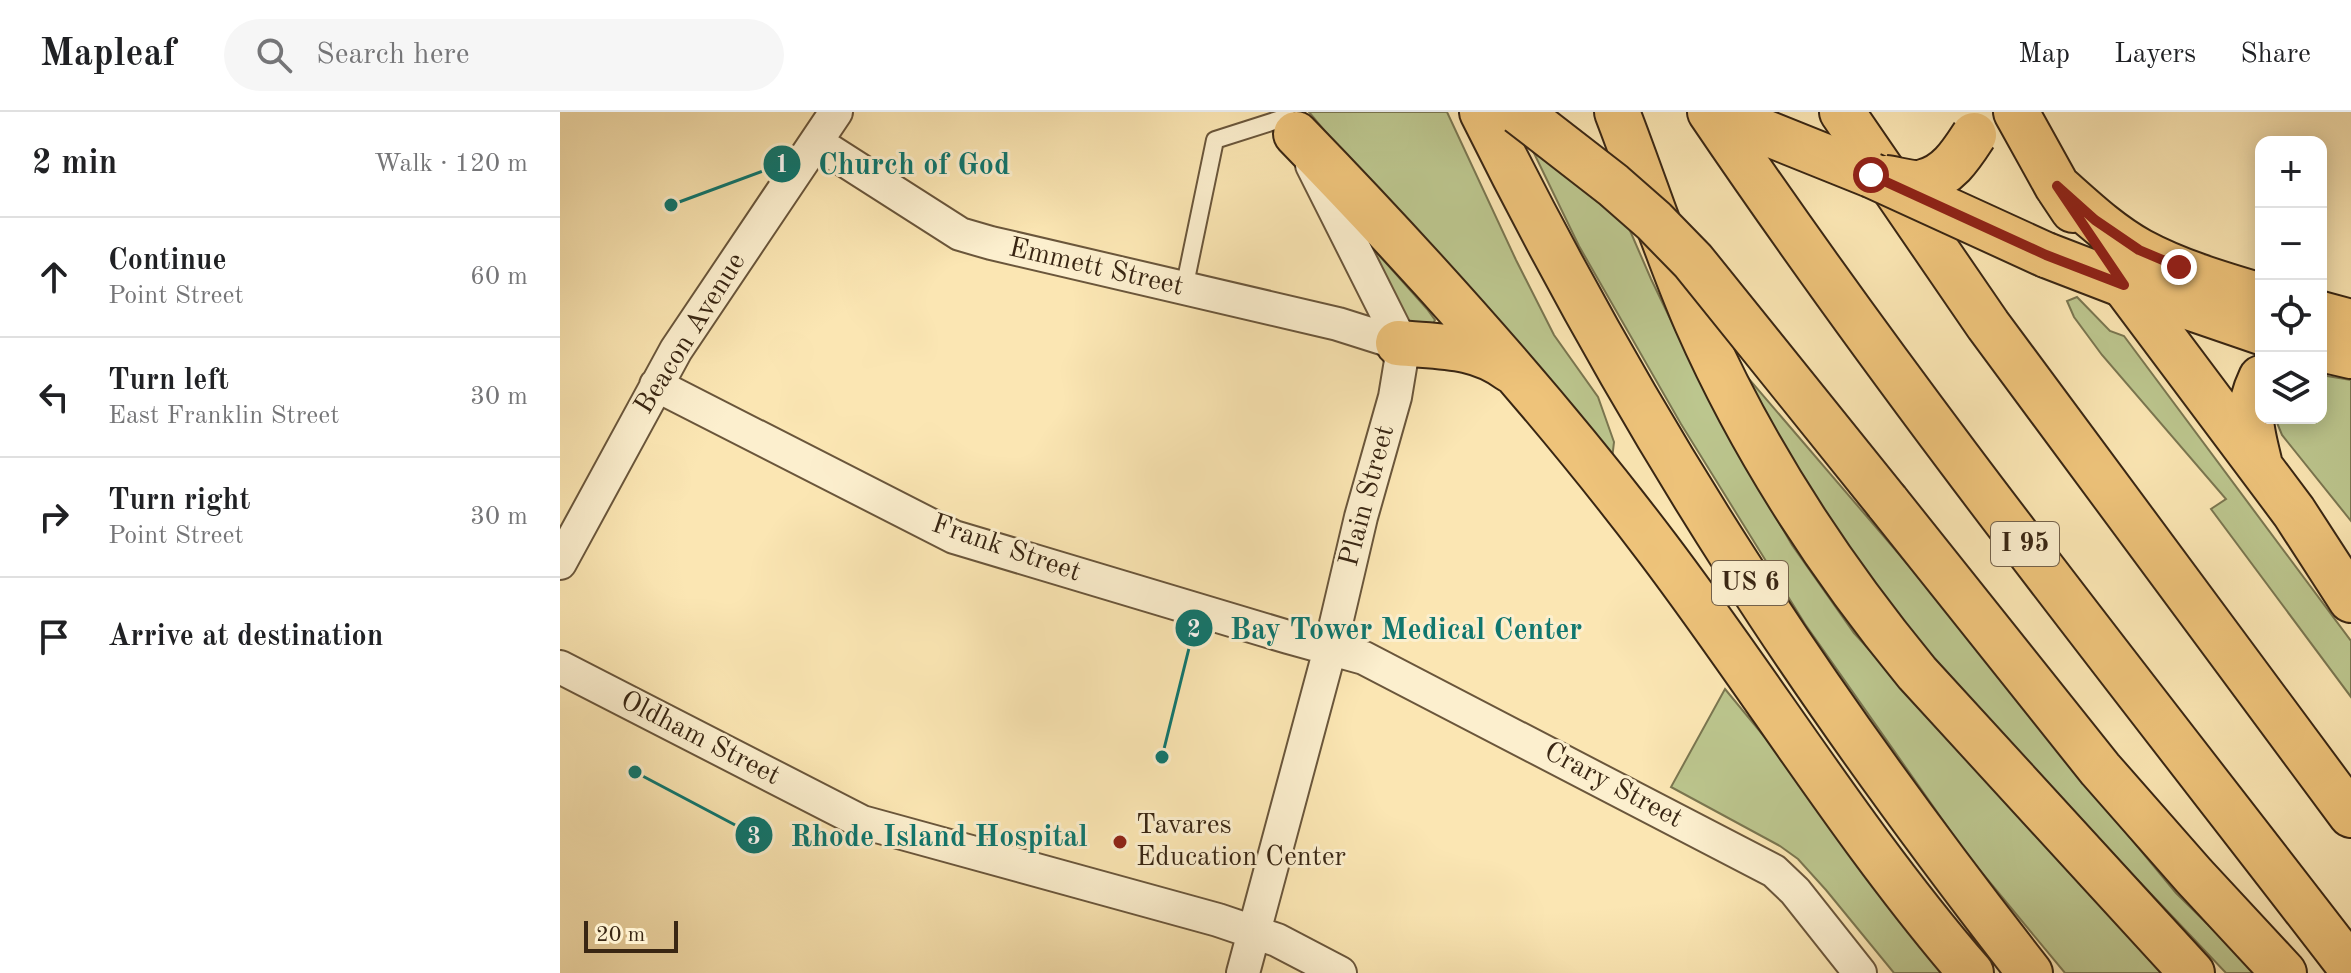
<!DOCTYPE html>
<meta charset="utf-8">
<style>
:root{--surface:#fff;--page:#f6f6f6;--text:#202124;--muted:#757577;--line:#e0e0e0}
body{margin:0;font-family:"Old Standard TT",serif;background:var(--page);color:var(--text)}
.controls{position:absolute;right:24px;top:24px;display:grid;overflow:hidden;border-radius:16px;box-shadow:0 4px 20px #0003}
.controls button{width:72px;height:72px;display:grid;place-items:center;padding:0;border:0;border-bottom:2px solid var(--line);background:var(--surface);color:var(--text);font:40px sans-serif}
.scale{position:absolute;left:24px;bottom:20px;width:94px;box-sizing:border-box;padding-left:8px;border:4px solid #392613;border-top:0;font-size:22px;line-height:28px;white-space:nowrap;color:#392613;-webkit-text-stroke:6px #fcefce;paint-order:stroke}
.stop{position:absolute;width:24px;height:24px;margin:-18px;border:6px solid #8f2418;border-radius:50%;background:#fff}
.stop.end{background:#8f2418;border-color:#fff;box-shadow:0 2px 8px #0008}
.list{margin:0;padding:0;list-style:none}
h2{display:flex;justify-content:space-between;align-items:center;height:104px;margin:0;padding:0 32px;font-size:34px}
h2 small{font-size:26px;font-weight:400;color:var(--muted)}
.list li{display:grid;grid-template-columns:52px 1fr auto;gap:24px;align-items:center;box-sizing:border-box;height:120px;padding:0 32px;border-top:2px solid var(--line)}
.list b{display:block;font-size:30px;white-space:nowrap}
.list p{margin:0;font-size:26px;white-space:nowrap;color:var(--muted)}
.list em{font-size:26px;font-style:normal;color:var(--muted)}
.icon{flex:none;width:44px;height:44px;fill:none;stroke:currentColor;stroke-width:2;stroke-linecap:round;stroke-linejoin:round}
.map{position:relative;flex:none;width:1791px;height:861px;overflow:hidden}
header{display:flex;align-items:center;gap:48px;box-sizing:border-box;height:112px;padding:0 40px;background:var(--surface);border-bottom:2px solid var(--line)}
header strong{font-size:38px}
nav{display:flex;gap:44px;margin-inline-start:auto;font-size:28px}
.search{width:560px;height:72px;background:var(--page);display:flex;align-items:center;gap:20px;box-sizing:border-box;padding:0 28px;border-radius:44px;color:var(--muted);font-size:30px}
main{display:flex}
aside{flex:1;background:var(--surface)}
.map>svg:first-child{display:block}
.green{fill:#bcc68e;stroke:#7a7650;stroke-width:2}
.lines{fill:none;stroke-linecap:round;stroke-linejoin:round}
.service-casing{stroke:#6a563b;stroke-width:20}
.minor-casing{stroke:#6a563b;stroke-width:36}
.primary-casing{stroke:#392613;stroke-width:48}
.motorway-casing{stroke:#392613;stroke-width:48}
.service{stroke:#fcefce;stroke-width:16}
.minor{stroke:#fcefce;stroke-width:32}
.primary{stroke:#eec37a;stroke-width:44}
.motorway{stroke:#eec37a;stroke-width:44}
.primary-bridge-casing{stroke:#392613;stroke-width:48;stroke-linecap:butt}
.motorway-bridge-casing{stroke:#392613;stroke-width:48;stroke-linecap:butt}
.primary-bridge{stroke:#eec37a;stroke-width:44}
.motorway-bridge{stroke:#eec37a;stroke-width:44}
.route{stroke:#8f2418;stroke-width:10}
.poi-dot{fill:#8f2418;stroke:#fcefce;stroke-width:3}
.labels{text-anchor:middle;dominant-baseline:central;stroke-width:6;stroke-linejoin:round;paint-order:stroke}
.shield{fill:#fcefce;stroke:#74624b;stroke-width:2}
.shield-label{font-size:26px;font-weight:bold;fill:#392613}
.street-label{font-size:28px;fill:#392613;stroke:#fcefce}
.poi-label{font-size:28px;fill:#392613;stroke:#fcefce;text-anchor:start}
.leader{fill:none;stroke:#0f766e;stroke-width:3}
.callout-dot{fill:#0f766e;stroke:#fcefce;stroke-width:3}
.mark-label{font-size:24px;text-anchor:middle;font-weight:bold;fill:#fff}
.callout-label{font-size:30px;text-anchor:middle;font-weight:bold;fill:#0f766e;stroke:#fcefce;stroke-width:6;stroke-linejoin:round;paint-order:stroke}
</style>
<header>
<strong>Mapleaf</strong>
<div class="search"><svg class="icon" aria-label="search" viewBox="0 0 24 24"><circle cx="10" cy="10" r="6"/><path d="M15 15l6 6"/></svg>Search here</div>
<nav><a>Map</a><a>Layers</a><a>Share</a></nav>
</header>
<main>
<aside>
<h2>2 min<small>Walk · 120 m</small></h2>
<ul class="list">
<li><svg class="icon" aria-label="ahead" viewBox="0 0 24 24"><path d="M12 20V5M6 11l6-6 6 6"/></svg><div><b>Continue</b><p>Point Street</p></div><em>60 m</em></li>
<li><svg class="icon" aria-label="left" viewBox="0 0 24 24"><path d="M17 20v-9H6M10 6l-5 5 5 5"/></svg><div><b>Turn left</b><p>East Franklin Street</p></div><em>30 m</em></li>
<li><svg class="icon" aria-label="right" viewBox="0 0 24 24"><path d="M7 20v-9h11M14 6l5 5-5 5"/></svg><div><b>Turn right</b><p>Point Street</p></div><em>30 m</em></li>
<li><svg class="icon" aria-label="arrive" viewBox="0 0 24 24"><path d="M6 21V4h12l-3 4 3 4H6"/></svg><div><b>Arrive at destination</b></div></li>
</ul>
</aside>
<div class="map">
<svg width="1791" height="861" viewBox="0 0 1791 861">
<rect width="100%" height="100%" fill="#fbe6b3"/>
<filter id="stains"><feTurbulence type="fractalNoise" baseFrequency=".0025" numOctaves="4"/><feColorMatrix values="0 0 0 0 .2 0 0 0 0 .09 0 0 0 0 .02 0 0 0 .5 -.17"/></filter>
<radialGradient id="worn" r=".72"><stop offset=".6" stop-color="#630" stop-opacity="0"/><stop offset="1" stop-color="#630" stop-opacity=".3"/></radialGradient>
<path class="green" d="M749,0H887L956,148L994,223L1038,285L1054,330L1052,347L850,122Z
M972,37L1068,114L1091,167L1130,248L1176,336L1232,433L1294,521L1604,861H1505L1408,744L1245,512L1121,312L1019,134Z
M810,133L867,197L875,208L872,213L850,212Z
M1517,185L1550,219L1564,224L1791,529V585L1651,397L1666,387L1542,243L1514,205L1507,189Z
M1171,246L1380,490L1505,647L1616,781L1697,861H1666L1334,511L1186,285Z
M1761,263L1791,268V409L1722,323L1715,306H1761Z
M1165,577L1399,861H1334L1266,778L1238,747L1220,734L1111,675Z"/>
<g class="lines">
<g class="service-casing">
<path id="service" d="M624,177L655,28L727,5"/>
</g>
<g class="minor-casing">
<path id="minor" d="M256,30L400,122L431,131L778,212L838,231
M96,273L394,425L728,525L804,546L1214,759L1235,779L1300,861
M0,451L116,238L276,0
M0,555L302,710L658,808L717,828L780,861
M683,861L770,537L801,405L835,285L841,249L835,218L752,53"/>
</g>
<g class="primary-casing">
<path id="primary" d="M1154,0L1311,63
M1456,0L1497,74L1513,98
M1497,74C1523,97 1549,122 1580,139C1617,159 1660,172 1701,184
M1486,143L1564,173L1701,220
M1761,202L1791,210
M1761,237L1791,244"/>
</g>
<g class="motorway-casing">
<path id="motorway" d="M922,0C999,155 1084,307 1178,453C1268,594 1367,729 1470,861
M1057,0C1084,70 1107,142 1137,211C1193,338 1269,454 1357,561L1632,861
M1150,0C1350,295 1574,574 1791,856
M1282,0L1428,213L1791,703
M736,22C864,154 987,290 1098,437C1204,577 1296,728 1411,861
M1564,173L1734,400L1791,488
M838,231C878,235 916,232 950,258
M1761,237H1762
M1699,349C1691,315 1685,300 1701,266
M1327,390L1540,657L1634,764L1724,861"/>
</g>
<use href="#service" class="service"/>
<use href="#minor" class="minor"/>
<use href="#primary" class="primary"/>
<use href="#motorway" class="motorway"/>
<g class="primary-bridge-casing">
<path id="primary-bridge" d="M1311,63L1486,143
M1325,66C1336,67 1353,73 1363,70C1388,64 1401,43 1414,23"/>
</g>
<g class="motorway-bridge-casing">
<path id="motorway-bridge" d="M959,0L1053,73L1094,109L1133,149L1327,390"/>
</g>
<use href="#primary-bridge" class="primary-bridge"/>
<use href="#motorway-bridge" class="motorway-bridge"/>
</g>
<g class="lines">
<path class="route" d="M1311,63L1486,143L1564,173L1497,74L1535,108L1579,138L1619,155"/>
</g>
<circle class="poi-dot" cx="560" cy="730" r="8"/>
<g class="labels">
<g class="shield">
<rect x="1431" y="410" width="68" height="44" rx="6"/>
<rect x="1152" y="449" width="76" height="44" rx="6"/>
</g>
<g class="shield-label">
<text x="1465" y="432">I 95</text>
<text x="1190" y="471">US 6</text>
</g>
<g class="street-label">
<text transform="translate(536 156) rotate(13)">Emmett Street</text>
<text transform="translate(131 222) rotate(-58)">Beacon Avenue</text>
<text transform="translate(808 384) rotate(-75)">Plain Street</text>
<text transform="translate(446 437) rotate(19)">Frank Street</text>
<text transform="translate(140 627) rotate(27)">Oldham Street</text>
<text transform="translate(1053 674) rotate(28)">Crary Street</text>
</g>
<g class="poi-label">
<text x="576" y="714">Tavares<tspan x="576" dy="32">Education Center</tspan></text>
</g>
</g>
<path class="leader" d="M111 93L222 52M602 645L634 516M75 660L194 723"/>
<g class="callout-dot">
<circle cx="111" cy="93" r="8"/>
<circle cx="602" cy="645" r="8"/>
<circle cx="75" cy="660" r="8"/>
<circle cx="222" cy="52" r="20"/>
<circle cx="634" cy="516" r="20"/>
<circle cx="194" cy="723" r="20"/>
</g>
<g class="mark-label">
<text x="222" y="60">1</text>
<text x="634" y="525">2</text>
<text x="194" y="732">3</text>
</g>
<g class="callout-label">
<text x="354" y="62">Church of God</text>
<text x="846" y="527">Bay Tower Medical Center</text>
<text x="379" y="734">Rhode Island Hospital</text>
</g>
<rect width="100%" height="100%" filter="url(#stains)"/>
<rect width="100%" height="100%" fill="url(#worn)"/>
</svg>
<div class="controls">
<button>+</button>
<button>−</button>
<button><svg class="icon" aria-label="locate" viewBox="0 0 24 24"><circle cx="12" cy="12" r="6"/><path d="M12 2v4M12 18v4M2 12h4M18 12h4"/></svg></button>
<button><svg class="icon" aria-label="layers" viewBox="0 0 24 24"><path d="M12 4l9 5-9 5-9-5zM3 14l9 5 9-5"/></svg></button>
</div>
<div class="scale">20 m</div>
<div class="stop" style="left:1311px;top:63px"></div>
<div class="stop end" style="left:1619px;top:155px"></div>
</div>
</main>
